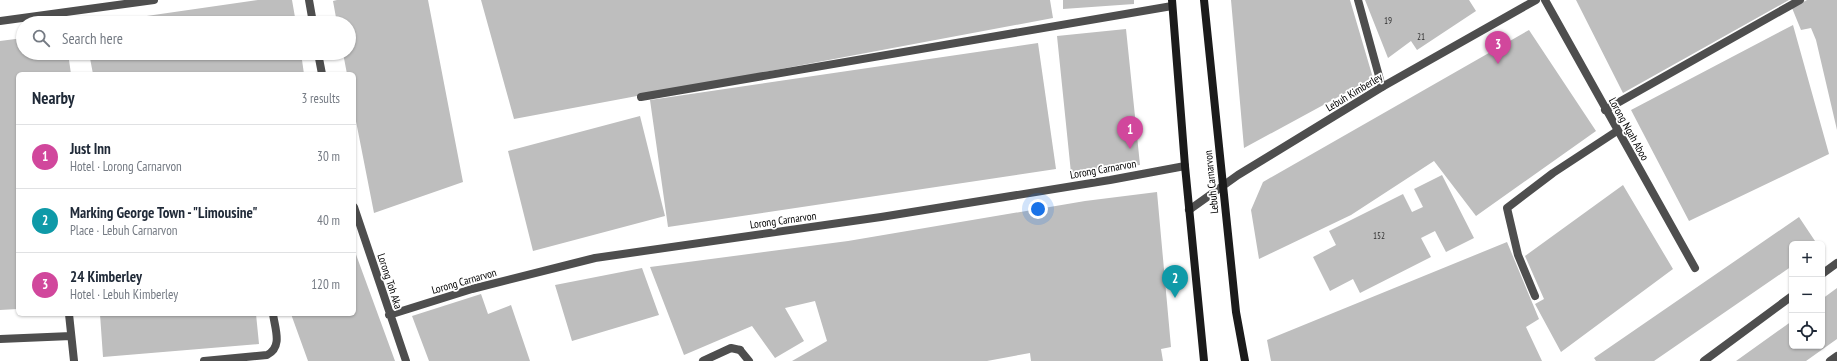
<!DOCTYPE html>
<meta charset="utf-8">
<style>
:root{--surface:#fff;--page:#f6f6f7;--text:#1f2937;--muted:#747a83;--line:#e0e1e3;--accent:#0f766e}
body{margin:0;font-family:"PT Sans Narrow",sans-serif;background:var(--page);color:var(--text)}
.controls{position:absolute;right:12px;bottom:12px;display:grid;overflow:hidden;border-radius:6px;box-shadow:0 1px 3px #0004}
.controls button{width:36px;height:36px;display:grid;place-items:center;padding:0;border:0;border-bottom:1px solid var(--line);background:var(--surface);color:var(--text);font:20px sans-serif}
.you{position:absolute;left:1038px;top:209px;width:14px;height:14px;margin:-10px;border:3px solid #fff;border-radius:50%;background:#1a73e8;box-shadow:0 0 0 6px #1a73e833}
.badge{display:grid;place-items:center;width:26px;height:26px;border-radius:50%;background:var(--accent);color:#fff;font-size:13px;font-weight:700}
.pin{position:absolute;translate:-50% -33px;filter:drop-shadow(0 1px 2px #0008)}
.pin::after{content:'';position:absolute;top:21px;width:14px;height:12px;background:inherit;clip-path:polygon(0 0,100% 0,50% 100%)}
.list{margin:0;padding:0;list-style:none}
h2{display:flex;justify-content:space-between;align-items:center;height:52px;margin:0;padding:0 16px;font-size:17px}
h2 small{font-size:13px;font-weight:400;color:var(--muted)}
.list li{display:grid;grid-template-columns:26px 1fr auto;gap:12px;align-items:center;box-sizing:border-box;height:64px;padding:0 16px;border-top:1px solid var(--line)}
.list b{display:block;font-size:15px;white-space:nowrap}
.list p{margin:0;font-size:13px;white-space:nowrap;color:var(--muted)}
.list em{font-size:13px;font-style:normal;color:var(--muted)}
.icon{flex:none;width:22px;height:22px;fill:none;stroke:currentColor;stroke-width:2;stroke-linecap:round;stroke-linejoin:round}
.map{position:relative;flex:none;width:1837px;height:361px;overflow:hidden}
.search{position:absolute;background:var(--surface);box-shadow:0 1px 3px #0004;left:16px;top:16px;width:340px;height:44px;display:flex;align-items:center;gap:10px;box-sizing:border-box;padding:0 14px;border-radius:22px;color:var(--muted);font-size:15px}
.panel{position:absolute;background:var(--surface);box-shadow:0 1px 3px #0004;left:16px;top:72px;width:340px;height:244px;border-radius:6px}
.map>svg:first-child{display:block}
.building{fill:#bebebe}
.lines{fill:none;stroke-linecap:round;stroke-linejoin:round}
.service{stroke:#4e4e4e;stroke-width:8}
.minor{stroke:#4e4e4e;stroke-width:8}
.secondary{stroke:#1b1b1b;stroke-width:8}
.labels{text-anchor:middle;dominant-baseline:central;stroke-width:3.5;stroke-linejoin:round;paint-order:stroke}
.number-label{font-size:9px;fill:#303030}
.street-label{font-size:11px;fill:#000;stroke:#fff}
</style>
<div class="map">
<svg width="1837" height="361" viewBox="0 0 1837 361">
<rect width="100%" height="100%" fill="#fff"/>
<path class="building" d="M258,0H292L296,23H98Z
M337,0H428L463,182L374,213L354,111V74H347L343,53H349V23H337L333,1Z
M481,0H1050L1053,18L514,119Z
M1063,0H1134V4L1063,9Z
M1231,0H1350L1373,78L1244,148Z
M1365,0H1469L1476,11L1417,50L1411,41L1388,58Z
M1576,0H1789L1623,93Z
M1807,0H1837V130L1816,40L1811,28L1801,30L1792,8Z
M1793,25L1829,154L1689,221L1631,110Z
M1126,29L1140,165L1071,173L1057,36Z
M1529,30L1596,131L1476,216L1434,161L1351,215L1259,259L1251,210L1263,182Z
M23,38V53H68L71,74H18V309L0,310V41Z
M1038,43L1056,169L668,227L650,100Z
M89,53H301L304,74H93Z
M640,116L665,216L533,251L508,151Z
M1442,175L1474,238L1446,252L1435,231L1421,238L1431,257L1360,293L1353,279L1330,291L1313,257L1336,245L1329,231L1403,194L1412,212L1423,207L1414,189Z
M1623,185L1673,269L1561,352L1535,304L1544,299L1525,256Z
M1157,192L1171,347L1161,349L1163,361H1031L1030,353L987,361H792L827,341L815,301L785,308L804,341L775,358L752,326L684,355L650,267L848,241L1085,201Z
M1799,217L1817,244H1792V266L1654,361H1596L1594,358Z
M1507,242L1539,319L1526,327L1542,361H1271L1267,340Z
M354,249L395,361H308L291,314H354Z
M642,268L659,315L572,341L555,285Z
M1837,288V339L1806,361H1736L1792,321V346H1822V299Z
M481,294L488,314L511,305L530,361H429L412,316Z
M100,314H256L259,344L103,357Z"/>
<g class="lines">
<path class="service" d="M1358,0L1382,87
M641,97L1172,6
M1605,110L1800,0
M1822,274L1837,263
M1535,296L1518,255L1507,208L1553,173L1617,131
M703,361L731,348L740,350
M1704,361L1792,296
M1830,361L1837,356"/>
<path class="minor" d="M309,0L313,23
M1545,0L1695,268
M0,21L154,0
M318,53L322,74
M354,207L406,361
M1189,210L1238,175L1382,87L1536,0
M69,314L74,361
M389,315L472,289L595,258L881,217L1110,180L1185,166
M0,339L71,336
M740,350L749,361
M204,361L267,355C283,347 275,329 273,314"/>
<path class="secondary" d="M1172,0L1185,166L1204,361
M1204,0L1236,312L1245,361"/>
</g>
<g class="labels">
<g class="number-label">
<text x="1388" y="20">19</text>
<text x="1421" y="36">21</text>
<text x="1379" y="235">152</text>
</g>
<g class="street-label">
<text transform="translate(1354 92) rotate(-31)">Lebuh Kimberley</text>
<text transform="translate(1629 129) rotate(61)">Lorong Ngah Aboo</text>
<text transform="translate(1103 169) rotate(-10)">Lorong Carnarvon</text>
<text transform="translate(1211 182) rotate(-96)">Lebuh Carnarvon</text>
<text transform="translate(783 220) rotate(-8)">Lorong Carnarvon</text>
<text transform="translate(390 281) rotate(72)">Lorong Toh Aka</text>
<text transform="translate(464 281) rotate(-16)">Lorong Carnarvon</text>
</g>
</g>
</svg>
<div class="controls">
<button>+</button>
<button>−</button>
<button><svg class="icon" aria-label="locate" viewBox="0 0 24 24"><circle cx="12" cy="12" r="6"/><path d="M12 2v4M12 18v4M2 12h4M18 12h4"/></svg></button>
</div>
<div class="you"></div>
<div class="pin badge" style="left:1130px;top:149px;background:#d1479c">1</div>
<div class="pin badge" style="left:1175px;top:298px;background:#0f9aa8">2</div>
<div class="pin badge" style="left:1498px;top:64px;background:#d1479c">3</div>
<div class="search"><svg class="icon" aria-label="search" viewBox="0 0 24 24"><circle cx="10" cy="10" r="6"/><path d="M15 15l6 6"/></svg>Search here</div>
<section class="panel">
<h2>Nearby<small>3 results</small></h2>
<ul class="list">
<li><span class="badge" style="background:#d1479c">1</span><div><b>Just Inn</b><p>Hotel · Lorong Carnarvon</p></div><em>30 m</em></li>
<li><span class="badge" style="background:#0f9aa8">2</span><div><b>Marking George Town - &quot;Limousine&quot;</b><p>Place · Lebuh Carnarvon</p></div><em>40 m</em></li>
<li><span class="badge" style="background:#d1479c">3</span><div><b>24 Kimberley</b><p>Hotel · Lebuh Kimberley</p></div><em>120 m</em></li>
</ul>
</section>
</div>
